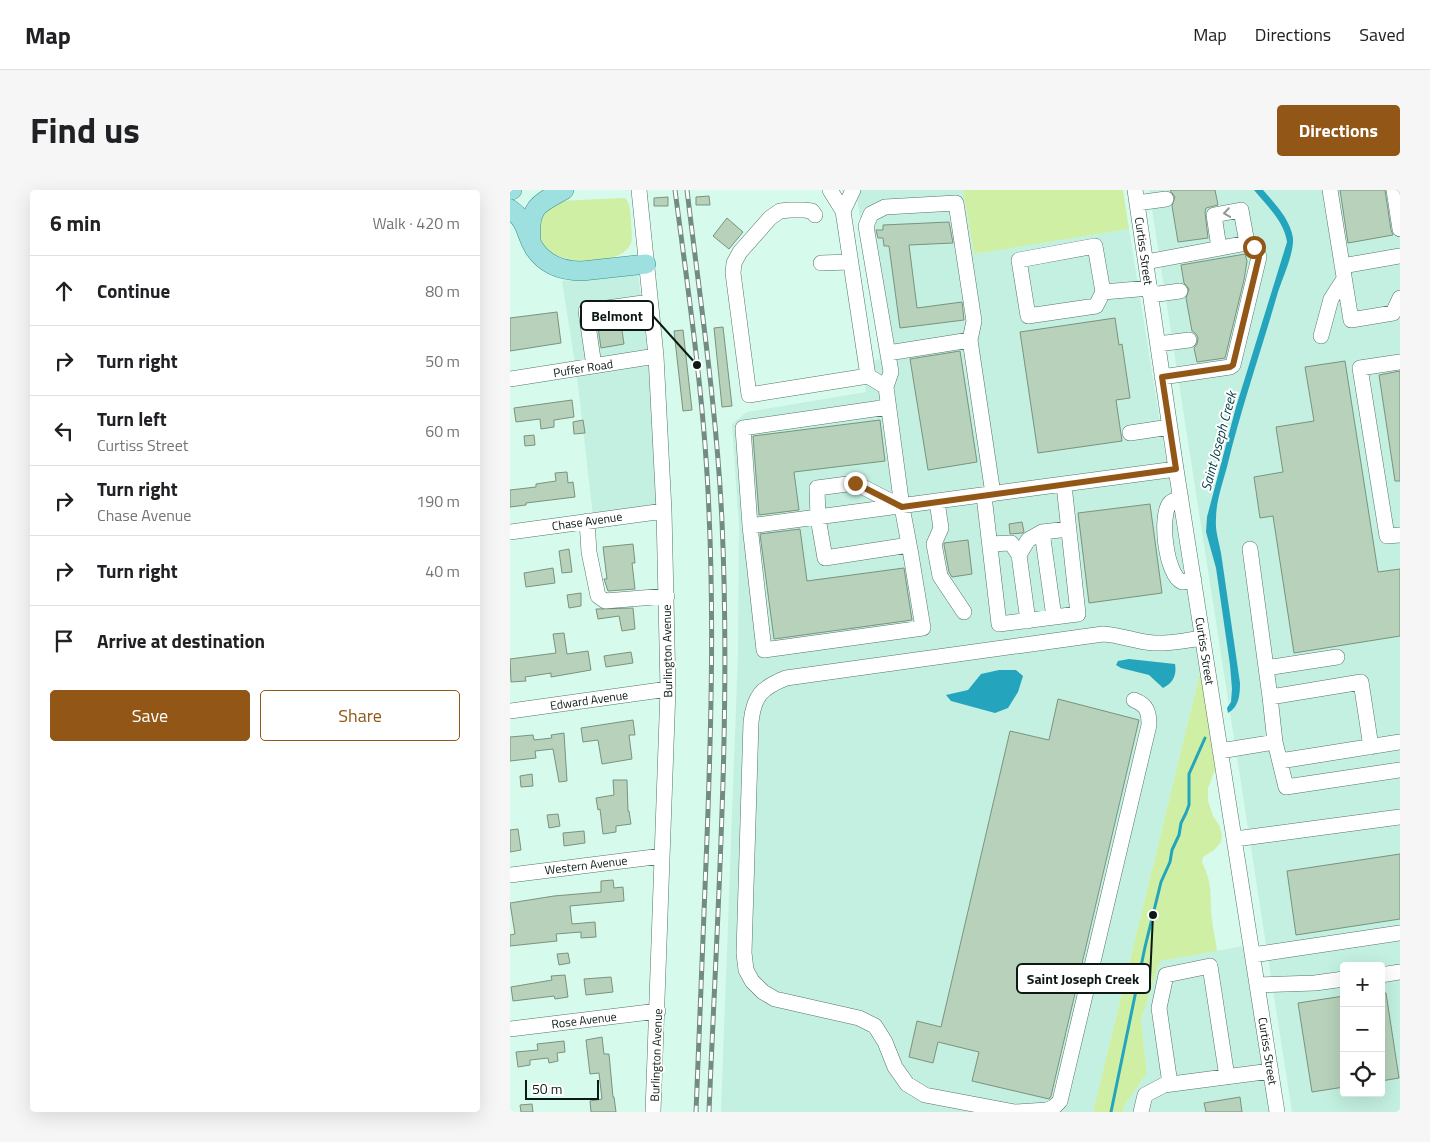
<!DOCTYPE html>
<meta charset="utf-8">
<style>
:root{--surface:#fff;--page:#f6f6f6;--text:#202124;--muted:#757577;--line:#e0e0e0;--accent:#925717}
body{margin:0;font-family:"Titillium Web",sans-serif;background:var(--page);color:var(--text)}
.controls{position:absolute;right:15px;bottom:15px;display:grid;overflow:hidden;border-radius:5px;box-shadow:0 5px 20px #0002}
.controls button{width:45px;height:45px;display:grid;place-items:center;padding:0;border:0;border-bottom:1px solid var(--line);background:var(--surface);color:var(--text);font:25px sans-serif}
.scale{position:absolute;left:15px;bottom:12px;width:74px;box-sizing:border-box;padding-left:5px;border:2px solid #0c1915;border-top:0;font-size:14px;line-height:18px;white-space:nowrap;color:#0c1915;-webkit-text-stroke:4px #fff;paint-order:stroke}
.stop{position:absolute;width:15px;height:15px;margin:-11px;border:4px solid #925717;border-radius:50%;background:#fff}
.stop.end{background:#925717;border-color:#fff;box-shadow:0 1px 5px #0008}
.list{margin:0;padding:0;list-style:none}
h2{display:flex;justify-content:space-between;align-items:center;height:65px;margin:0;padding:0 20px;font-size:21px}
h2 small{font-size:16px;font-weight:400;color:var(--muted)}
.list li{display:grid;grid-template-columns:32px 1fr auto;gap:15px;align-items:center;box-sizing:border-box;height:70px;padding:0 20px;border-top:1px solid var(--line)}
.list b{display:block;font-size:19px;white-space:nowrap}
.list p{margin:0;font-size:16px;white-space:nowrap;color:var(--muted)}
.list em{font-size:16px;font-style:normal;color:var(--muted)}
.actions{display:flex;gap:10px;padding:15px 20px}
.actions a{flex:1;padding:11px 0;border:1px solid var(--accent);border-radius:5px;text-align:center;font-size:18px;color:var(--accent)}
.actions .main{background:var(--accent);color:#fff}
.icon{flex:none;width:28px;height:28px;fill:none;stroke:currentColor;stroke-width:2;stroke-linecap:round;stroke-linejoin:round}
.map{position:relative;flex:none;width:890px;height:922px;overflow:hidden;border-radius:5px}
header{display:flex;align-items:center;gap:30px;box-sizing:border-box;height:70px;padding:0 25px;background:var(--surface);border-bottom:1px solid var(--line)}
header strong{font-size:24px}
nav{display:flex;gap:28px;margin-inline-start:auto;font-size:18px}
.intro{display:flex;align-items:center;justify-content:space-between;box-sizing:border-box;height:120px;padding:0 30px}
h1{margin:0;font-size:35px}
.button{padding:12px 22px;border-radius:5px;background:var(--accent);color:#fff;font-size:18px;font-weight:700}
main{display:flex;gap:30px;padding:0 30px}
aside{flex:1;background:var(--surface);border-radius:5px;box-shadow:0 5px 20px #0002}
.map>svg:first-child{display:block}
.built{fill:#c3f0e0;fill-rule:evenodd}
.green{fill:#cfefa5}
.water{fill:#25a5bd}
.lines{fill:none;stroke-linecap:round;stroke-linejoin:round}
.stream{stroke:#25a5bd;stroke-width:3}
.building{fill:#b7d1ba;stroke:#7a937e}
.minor-casing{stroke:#55756a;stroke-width:16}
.major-casing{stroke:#3f8d8a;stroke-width:20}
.minor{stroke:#fff;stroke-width:15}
.major{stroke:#9de0df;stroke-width:19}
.rail-casing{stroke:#738c83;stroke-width:5}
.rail{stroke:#fff;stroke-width:3;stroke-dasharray:9;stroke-linecap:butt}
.oneway{stroke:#929896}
.route{stroke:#925717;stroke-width:6}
.labels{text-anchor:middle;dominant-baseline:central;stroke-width:4;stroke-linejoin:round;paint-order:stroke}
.street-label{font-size:12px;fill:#0c1915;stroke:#fff}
.water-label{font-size:14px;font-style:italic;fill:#043c46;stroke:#fff}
.leader{fill:none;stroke:#0c1915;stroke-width:2}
.callout-dot{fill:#0c1915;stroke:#fff;stroke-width:2}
.callout{fill:#fff;stroke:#0c1915;stroke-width:2}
.callout-label{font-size:14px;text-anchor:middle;font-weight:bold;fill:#0c1915}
</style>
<header>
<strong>Map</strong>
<nav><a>Map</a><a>Directions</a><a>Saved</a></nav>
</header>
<div class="intro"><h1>Find us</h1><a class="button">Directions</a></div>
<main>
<aside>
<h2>6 min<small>Walk · 420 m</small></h2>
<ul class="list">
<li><svg class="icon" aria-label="ahead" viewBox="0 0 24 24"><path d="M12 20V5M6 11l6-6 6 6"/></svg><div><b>Continue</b></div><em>80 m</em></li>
<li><svg class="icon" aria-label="right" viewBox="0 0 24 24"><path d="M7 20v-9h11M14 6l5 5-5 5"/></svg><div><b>Turn right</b></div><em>50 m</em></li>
<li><svg class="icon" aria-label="left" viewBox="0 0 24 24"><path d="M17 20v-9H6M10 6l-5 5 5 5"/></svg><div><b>Turn left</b><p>Curtiss Street</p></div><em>60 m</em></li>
<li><svg class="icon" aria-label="right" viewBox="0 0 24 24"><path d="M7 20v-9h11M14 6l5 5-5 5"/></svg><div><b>Turn right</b><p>Chase Avenue</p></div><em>190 m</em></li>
<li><svg class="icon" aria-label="right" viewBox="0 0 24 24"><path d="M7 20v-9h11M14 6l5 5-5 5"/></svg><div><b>Turn right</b></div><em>40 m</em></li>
<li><svg class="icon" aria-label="arrive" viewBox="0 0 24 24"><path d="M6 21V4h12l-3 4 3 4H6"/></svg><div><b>Arrive at destination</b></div></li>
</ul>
<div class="actions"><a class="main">Save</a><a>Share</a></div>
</aside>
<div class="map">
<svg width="890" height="922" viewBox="0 0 890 922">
<rect width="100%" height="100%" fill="#d6faec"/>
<path class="built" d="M350,0H453L464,64L619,39L690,483L583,922H211L228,464L229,336L222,234L237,222L356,202L355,192L362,171L370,169L347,7Z
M639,0H890V922H782ZM834,776H871V903H834Z
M128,83L140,183L148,317L83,326L67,186L52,91Z
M734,756L760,922H613L614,916L637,883L631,830L650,771Z"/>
<path class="green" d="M453,0H613L619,39L464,64Z
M115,8C121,14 120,22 121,30C121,39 124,50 119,57C105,76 51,75 36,58C27,49 27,38 25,26L47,11Z
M690,483L706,577L698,598V611L703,626L709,635L712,645L711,652L704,660L693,667L692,672C704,697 699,705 702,730C703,740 706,751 707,761L650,771L631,830L637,883L614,916L613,922H583Z"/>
<path class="water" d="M744,0H753C765,14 780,29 783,48C784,63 773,87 768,102C751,161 731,218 717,277C712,295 706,312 706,329C705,341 709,352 711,363L730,493C730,505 729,517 718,523L717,518L721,512L722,499L720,475L706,378L696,342L697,327L726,217L777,52C774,31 757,16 744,0Z
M619,469L665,474C667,485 663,493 653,498L639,485L611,478L606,475L608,471Z
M489,480H506L513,486L508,502L498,518L485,523L441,511L436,505L458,500L471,484Z"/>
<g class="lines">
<path class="stream" d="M601,922L635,757L651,692L660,672L662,660L669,645L671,633L676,623L679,615V584L695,548"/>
</g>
<path class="building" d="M660,0H705L708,15L696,18L695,22L698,48L668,52L662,16L665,7Z
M830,0H875L881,40L883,45L838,53Z
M199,6L200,15H186V7Z
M158,7V16H144V8Z
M217,28L233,42L219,59L203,46Z
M439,32L443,53L399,55L407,118L452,112L454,130L390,138L379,56H374L373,48H368L366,40H373V35Z
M735,64L737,71L734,90L715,168L687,172L684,158L687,154L688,148L686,144L682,141L676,108L679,99L674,93L671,75Z
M47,122L51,153L0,161V128Z
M110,127L114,154L91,158L87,130Z
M605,128L609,155L612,154L620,208L606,210L612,251L528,263L510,142Z
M213,137L222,216L212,217L204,138Z
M173,140L182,220L173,221L164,141Z
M450,161L467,272L418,280L400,169Z
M835,171L868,382L890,379V446L784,463L763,326L750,328L744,287L773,282L766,237L804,231L795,177Z
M890,181V291H885L869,185Z
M62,210L64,227L44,230V237L31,239L30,229L6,232L4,218Z
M73,230L75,243L64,244L63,232Z
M370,230L375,271L284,282L289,320L249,325L243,246Z
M24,245L25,255L15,256L14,246Z
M57,282L58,293L63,292L65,307L16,313V315L0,317V300L26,297V294L46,291L45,283Z
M640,314L652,403L579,413L568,323Z
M512,332L514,342L512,343L500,344L499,334Z
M290,339L297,391L394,378L402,430L264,449L250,344Z
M458,350L462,384L442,387L439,382L434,355V353Z
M123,354L125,373H122L125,399L98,401L94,389H97L93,357Z
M59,359L62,382L52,383L49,361Z
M43,378L45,393L16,397L14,383Z
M71,403V416L59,418L57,405Z
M123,418L125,439L112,441L109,426L88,429L86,419Z
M54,443L57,464L78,461L81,480L41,487V483L15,487L16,491L1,492L0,469L46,463L43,444Z
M121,462L123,473L96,477L94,466Z
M548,509L629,530L541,906L539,909L462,891L469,862L428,852L423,873L399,867L407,831L431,837L500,541L539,550Z
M123,530L125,545H119L122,569L92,574L88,550L73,552L71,538Z
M54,543L57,591L49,592L43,559L25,561L26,568L0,571V547L23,545L24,550L42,548L41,545Z
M22,584L23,596L11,597L10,586Z
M103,590H117L118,621H119L121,634L106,636V642L93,644L90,619L88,620L86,608L104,605Z
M48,624L50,636L39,638L37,625Z
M8,639L11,660L0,662V640Z
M74,641L75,653L54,656L53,643Z
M890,664V729L786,745L777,681Z
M103,690L104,698L113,697L114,711L60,716L62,734L85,732L86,747L71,748V742L46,744L47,751L0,756V745L5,744L0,713L44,706L91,702V691Z
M58,763L60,773L49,775L47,764Z
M55,785L58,807L45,809L44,806L3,811L1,797L42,790L41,786Z
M101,787L103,802L76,805L74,789Z
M871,803H876L889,888L871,891Z
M834,806V897L802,902L788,813Z
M92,847L94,864H99L103,907H104L106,922H81L80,911L92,909L89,883L80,884L76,850Z
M54,851L55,862L47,863L48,871L39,873L38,868L20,870V875L8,877L6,862L28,860L27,854Z
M730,907L732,922H696L694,913Z
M22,914L23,922H11L10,915Z"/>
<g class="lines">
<g class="minor-casing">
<path id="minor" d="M129,0L146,166L154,321L158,499L143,922
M320,0L333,21L358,186
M625,0L666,279L767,922
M820,0L841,130L883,123L890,108
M884,0L890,39
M627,13L656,9
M333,21L343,0
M305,25L302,21L294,20H280L270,21L260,28L230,62L224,73L223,83L239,205L358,186L376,197L392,317L401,365L413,438L254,460L240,336L233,238L378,217
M585,56L593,102L586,116L518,126L509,70Z
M709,58L704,25L731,20L737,53
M636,72L737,53L746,59L749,67L723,175L720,177L652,187
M311,73L340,72
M832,76L890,66
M593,102L640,98
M641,105L670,101
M811,146L821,109L834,89
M648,154L679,150
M378,163L460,150
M890,172L850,178L877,346L890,345
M84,176L76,121L140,112
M0,189L146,166
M376,197L381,182L356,36L361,24L375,17L446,13L464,131L460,150L483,304
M620,243L660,237
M474,306L489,434L568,424L554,295
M671,308C667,309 663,310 660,313C649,326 656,385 672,392L684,390
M427,312L431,338L424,354L430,386L454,422
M392,317L345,293L307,298L308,328L315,368L399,355
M77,331L79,362L88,406L95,411L157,406
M240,336L666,279
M0,342L154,321
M480,354L501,353L509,365L518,431
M740,359L760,507L851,492L861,557
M509,365L518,350L532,342
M544,427L532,342L559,339
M756,478L827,467
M760,507L765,552
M624,510C637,515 639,522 639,535L550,911L544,917L537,920L505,922L415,905L397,894L385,877L375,852L365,836L349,828L265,809L253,802L242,791L236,780L234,763L241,532C244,506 251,498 276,488L593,444C611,445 627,452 644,453C660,454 677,450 692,448
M0,521L158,499
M710,561L765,552L776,597L890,580
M770,571L890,552
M725,649L890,627
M0,685L152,666
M743,765L890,743
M871,785L890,782
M747,795L805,793L834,789
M0,839L148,821
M660,894L649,818L656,785L700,776L717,887
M631,922L635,905L654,895L761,881"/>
</g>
<g class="major-casing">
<path id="major" d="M0,0H2
M0,19C18,32 14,41 24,58C35,75 53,81 72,81L136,74
M21,46C19,16 30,13 54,0"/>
</g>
<use href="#minor" class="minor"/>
<use href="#major" class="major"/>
<g class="rail-casing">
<path id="rail" d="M165,0C179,107 195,215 199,323C204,431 201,540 197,648C193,739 190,831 186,922
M177,0C190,110 207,221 212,332C221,529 207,726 199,922"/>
</g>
<use href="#rail" class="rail"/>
</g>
<defs><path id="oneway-chevron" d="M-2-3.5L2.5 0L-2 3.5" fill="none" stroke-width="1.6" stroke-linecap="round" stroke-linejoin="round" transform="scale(1.25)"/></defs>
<use class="oneway" href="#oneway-chevron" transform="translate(717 23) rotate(171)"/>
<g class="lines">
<path class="route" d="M345,293L392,317L666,279L652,187L720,177L723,175L749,67L744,57"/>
</g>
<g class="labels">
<g class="street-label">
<text transform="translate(634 61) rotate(82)">Curtiss Street</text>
<text transform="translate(73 178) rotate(-9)">Puffer Road</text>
<text transform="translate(77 331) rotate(-8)">Chase Avenue</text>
<text transform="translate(157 461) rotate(-91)">Burlington Avenue</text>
<text transform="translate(695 461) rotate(81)">Curtiss Street</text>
<text transform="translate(79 510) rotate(-8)">Edward Avenue</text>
<text transform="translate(76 675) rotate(-7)">Western Avenue</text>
<text transform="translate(74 830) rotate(-7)">Rose Avenue</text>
<text transform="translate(758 861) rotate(81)">Curtiss Street</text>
<text transform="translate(146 865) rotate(-88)">Burlington Avenue</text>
</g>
<g class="water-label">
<text transform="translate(708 251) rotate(-75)">Saint Joseph Creek</text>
</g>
</g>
<path class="leader" d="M187 175L143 126M643 725L640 789"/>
<g class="callout-dot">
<circle cx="187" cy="175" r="5"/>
<circle cx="643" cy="725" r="5"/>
</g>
<g class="callout">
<rect x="71" y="111" width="72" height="29" rx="5"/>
<rect x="507" y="774" width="133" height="29" rx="5"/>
</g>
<g class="callout-label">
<text x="107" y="131">Belmont</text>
<text x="573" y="794">Saint Joseph Creek</text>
</g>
</svg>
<div class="controls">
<button>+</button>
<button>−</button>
<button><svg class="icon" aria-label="locate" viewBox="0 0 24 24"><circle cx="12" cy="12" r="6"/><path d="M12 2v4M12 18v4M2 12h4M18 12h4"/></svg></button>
</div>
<div class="scale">50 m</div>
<div class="stop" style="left:744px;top:57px"></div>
<div class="stop end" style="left:345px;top:293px"></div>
</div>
</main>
